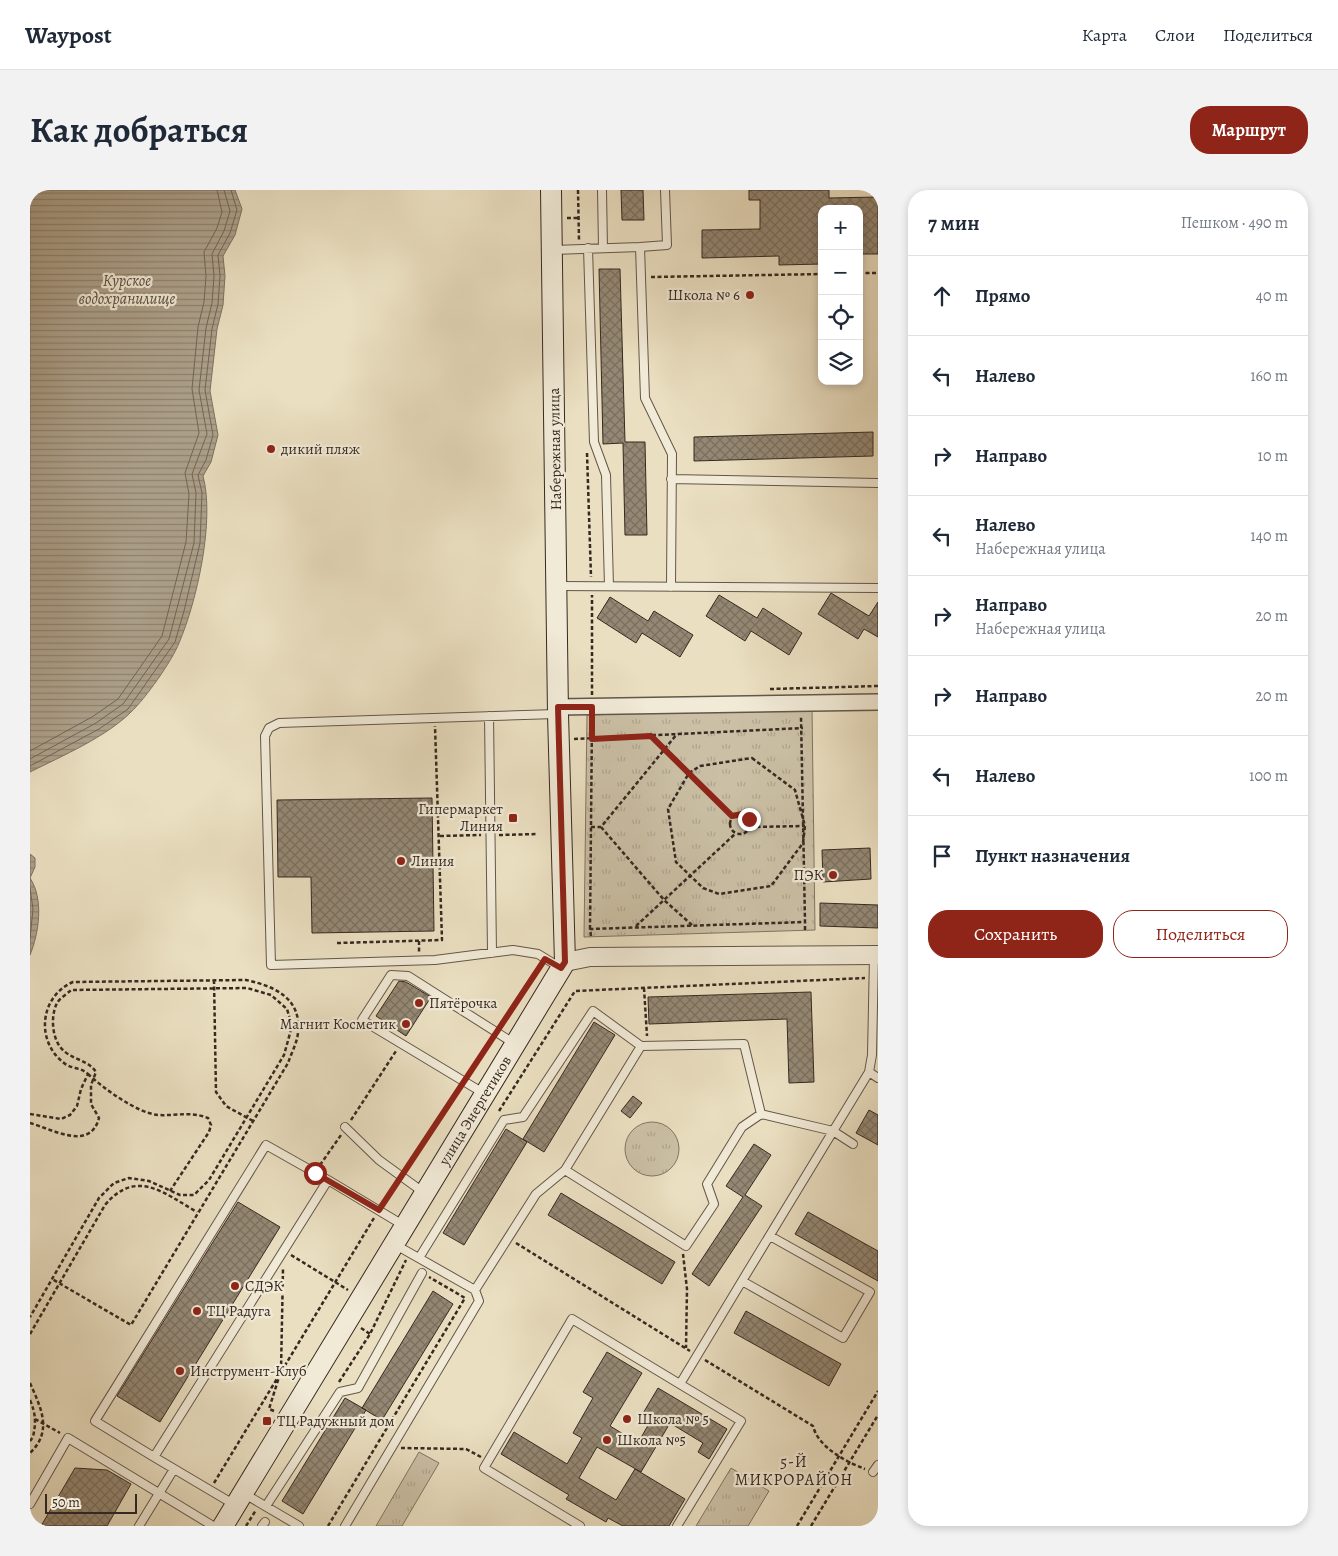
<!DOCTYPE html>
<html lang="ru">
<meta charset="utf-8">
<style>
:root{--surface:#fff;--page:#f2f2f3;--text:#1f2937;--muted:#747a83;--line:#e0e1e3;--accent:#8f2418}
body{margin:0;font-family:Alegreya,serif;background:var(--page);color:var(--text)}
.controls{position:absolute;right:15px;top:15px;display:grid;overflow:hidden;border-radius:10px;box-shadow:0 2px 8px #0003}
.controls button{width:45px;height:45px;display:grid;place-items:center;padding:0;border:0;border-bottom:1px solid var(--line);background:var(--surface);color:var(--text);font:25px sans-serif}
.scale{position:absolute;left:15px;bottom:12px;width:92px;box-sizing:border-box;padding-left:5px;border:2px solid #362921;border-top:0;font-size:14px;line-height:18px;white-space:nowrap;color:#362921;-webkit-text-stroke:4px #f1ead7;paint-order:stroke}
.stop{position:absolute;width:15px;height:15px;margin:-11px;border:4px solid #8f2418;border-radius:50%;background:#fff}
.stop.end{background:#8f2418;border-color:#fff;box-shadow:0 1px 5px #0008}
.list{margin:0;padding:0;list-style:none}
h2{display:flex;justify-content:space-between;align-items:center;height:65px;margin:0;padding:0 20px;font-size:21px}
h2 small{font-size:16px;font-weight:400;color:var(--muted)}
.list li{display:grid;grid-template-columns:32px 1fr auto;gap:15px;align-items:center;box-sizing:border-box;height:80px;padding:0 20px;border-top:1px solid var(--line)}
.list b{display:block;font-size:19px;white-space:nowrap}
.list p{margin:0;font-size:16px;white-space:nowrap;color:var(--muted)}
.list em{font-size:16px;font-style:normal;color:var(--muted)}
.actions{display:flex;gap:10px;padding:15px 20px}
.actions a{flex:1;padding:11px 0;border:1px solid var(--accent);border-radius:20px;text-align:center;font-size:18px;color:var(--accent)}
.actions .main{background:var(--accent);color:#fff}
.icon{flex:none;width:28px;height:28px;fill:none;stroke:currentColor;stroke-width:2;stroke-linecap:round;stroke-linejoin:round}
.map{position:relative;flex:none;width:848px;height:1336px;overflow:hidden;border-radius:20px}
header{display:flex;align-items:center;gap:30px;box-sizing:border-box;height:70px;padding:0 25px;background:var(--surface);border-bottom:1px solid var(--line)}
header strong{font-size:24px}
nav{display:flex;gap:28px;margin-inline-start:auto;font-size:18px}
.intro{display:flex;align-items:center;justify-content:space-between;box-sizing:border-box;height:120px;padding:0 30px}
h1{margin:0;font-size:35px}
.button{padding:12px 22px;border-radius:20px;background:var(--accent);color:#fff;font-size:18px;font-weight:700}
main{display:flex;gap:30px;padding:0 30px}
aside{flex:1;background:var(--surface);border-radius:20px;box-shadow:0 2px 8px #0003}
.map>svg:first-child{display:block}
.grass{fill:url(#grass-tufts);stroke:#807464}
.water{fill:url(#water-rules);stroke:#7d7161}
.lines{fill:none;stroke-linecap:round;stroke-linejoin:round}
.shore{stroke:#726556;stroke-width:1}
.building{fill:url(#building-cross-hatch);stroke:#362921}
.service-casing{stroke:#635649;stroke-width:10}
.minor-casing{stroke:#635649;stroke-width:18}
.tertiary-casing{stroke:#635649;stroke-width:20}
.secondary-casing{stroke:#362921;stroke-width:22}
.path{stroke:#362921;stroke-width:2.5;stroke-dasharray:4 2.5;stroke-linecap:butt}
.service{stroke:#f1ead7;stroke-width:8}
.minor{stroke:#f1ead7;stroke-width:15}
.tertiary{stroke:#f1ead7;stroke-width:18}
.secondary{stroke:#f1ead7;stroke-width:20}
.route{stroke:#8f2418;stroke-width:6}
.poi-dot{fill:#8f2418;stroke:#f1ead7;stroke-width:2}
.labels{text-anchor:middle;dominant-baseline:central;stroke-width:4.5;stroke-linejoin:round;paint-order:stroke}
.poi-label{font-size:15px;fill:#362921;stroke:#f1ead7;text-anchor:start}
.street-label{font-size:15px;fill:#362921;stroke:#f1ead7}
.water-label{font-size:16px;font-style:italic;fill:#5a4d41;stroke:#f1ead7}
.neighbourhood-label{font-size:16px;letter-spacing:1px;fill:#362921;stroke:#f1ead7}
</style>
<header>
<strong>Waypost</strong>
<nav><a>Карта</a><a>Слои</a><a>Поделиться</a></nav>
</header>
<div class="intro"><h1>Как добраться</h1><a class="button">Маршрут</a></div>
<main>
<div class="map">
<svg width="848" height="1336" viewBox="0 0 848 1336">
<defs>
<pattern id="grass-tufts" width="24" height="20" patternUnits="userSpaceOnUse" patternTransform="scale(1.25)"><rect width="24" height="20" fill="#cbc0a6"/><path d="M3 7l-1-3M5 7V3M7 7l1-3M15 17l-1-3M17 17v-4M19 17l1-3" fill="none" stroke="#afa58f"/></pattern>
<pattern id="water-rules" width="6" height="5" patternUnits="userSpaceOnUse" patternTransform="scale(1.25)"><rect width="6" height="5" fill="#ada18b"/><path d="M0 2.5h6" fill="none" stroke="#8e8371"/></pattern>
<pattern id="building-cross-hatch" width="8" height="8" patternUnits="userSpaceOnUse" patternTransform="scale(1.25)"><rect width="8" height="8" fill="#948874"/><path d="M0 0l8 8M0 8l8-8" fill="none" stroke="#7a6f5f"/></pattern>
</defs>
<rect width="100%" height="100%" fill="#eadfc1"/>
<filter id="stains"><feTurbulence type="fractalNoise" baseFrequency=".004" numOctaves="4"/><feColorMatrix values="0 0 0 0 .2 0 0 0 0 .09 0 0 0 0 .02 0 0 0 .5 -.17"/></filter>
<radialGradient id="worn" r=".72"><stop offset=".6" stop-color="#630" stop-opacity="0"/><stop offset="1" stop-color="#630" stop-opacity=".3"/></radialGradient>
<path class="grass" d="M782,518L785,740L554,747L557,525Z
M595 959a27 27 0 1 1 54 0a27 27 0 1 1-54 0Z
M389,1262L409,1273L372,1336H346Z
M701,1278L739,1301L718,1336H666Z"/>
<path class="water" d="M0,0H205L212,19L205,45L193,66L195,86L193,115L187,139L180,201L188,245L181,272L173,286C185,330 167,411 149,453C142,471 115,509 101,522C76,547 32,566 0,582Z
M0,664L5,668V677L0,688C14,709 9,743 0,765Z"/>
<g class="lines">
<path class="shore" d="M0,561L62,527L88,509L132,446L156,352L159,304L155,283L169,243L162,199L168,137L174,112L176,86L174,62L187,38L192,22L187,0
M0,569L66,533L93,514L139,449L164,353L166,303L162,284L177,244L169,200L176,138L182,113L184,86L182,64L194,41L200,21L194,0
M0,576L69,539L98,519L145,452L154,421L170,353L172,303L168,285L176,270L183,245L175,200L182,139L188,114L190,86L188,65L200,43L207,20L201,0
M0,698L3,719L0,749"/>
</g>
<path class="building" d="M591,0H613L614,30H592Z
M719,0H799V8L848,7V64H829V19H792V74L749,75V66L672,68V40L730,39V10H719Z
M569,79H590L595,252H615L617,345H595L593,253L573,254Z
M843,242V266L664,271V247Z
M801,403L839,426L848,412V447L834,439L828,449L788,424Z
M689,405L727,428L733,418L772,443L759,465L721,441L715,451L676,426Z
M580,407L618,431L624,421L663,445L650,467L612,443L606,453L567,428Z
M402,608L404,741L282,743L281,687H248L247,610Z
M840,658L841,689L793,692L792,660Z
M790,713L848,715V738L790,736Z
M369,791L376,792L401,807L376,846L346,826Z
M781,802L784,892L759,893L757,829L619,834L618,807Z
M564,832L585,845L514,962L493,949Z
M603,906L612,913L600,928L591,921Z
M839,920L848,925V955L826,943Z
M476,939L497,952L434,1055L413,1043Z
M724,954L741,965L715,1005L732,1016L679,1096L662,1084L713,1007L696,996Z
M531,1003L645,1072L632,1094L518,1025Z
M208,1012L250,1037L130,1232L87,1206Z
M778,1022L848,1061V1091L765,1044Z
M403,1101L423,1114L352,1230L332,1218Z
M716,1121L811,1174L799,1196L704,1143Z
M577,1162L612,1183L580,1236L608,1253L621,1230L612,1225L628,1198L697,1239L679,1269L668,1262L673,1253L640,1233L611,1282L567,1257L549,1288L586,1310L605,1279L655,1309L639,1336H593L578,1328L576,1332L536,1309L539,1305L471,1264L484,1242L537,1274L552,1248L543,1243L563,1208L553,1202Z
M315,1208L336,1220L273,1324L252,1311Z
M45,1278L77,1280L101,1294L77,1336H11Z"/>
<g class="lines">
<g class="service-casing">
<path id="service" d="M572,0L573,58
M610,57L637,55L635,0
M558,58L564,252L576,285L579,396
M523,60L610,57L615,208L642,264L641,397
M641,289L848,293
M528,396L848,398
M526,524L249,533L239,538L235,546L241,775L405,770L483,760L508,764L531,778
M459,526L462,763
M839,882L848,888
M455,904L332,830L361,785L378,786L485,854
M315,937L349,970L393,1002
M535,980L656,1056L684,1014L677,994L712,937L731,924
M740,1046L840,1102L813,1148L712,1091L839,882L842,865L844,765
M364,1054L445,1100L506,1004L535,980L611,856L714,854L731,924L803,941L823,954
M389,1068L474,930L493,927L563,821L611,856
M650,1194L712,1091
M124,1267L65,1231L236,955L298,990
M843,1282L848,1275
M213,1303L269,1336
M0,1314L38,1248L183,1336
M205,1315L124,1267L298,990L373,1035
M236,1316L310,1202L328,1198L392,1083
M109,1336L144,1279
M232,1336L235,1332
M315,1336L449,1111L445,1100
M550,1336L454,1278L542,1129L711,1231L647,1336"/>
</g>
<g class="minor-casing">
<path id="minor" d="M528,517L848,512"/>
</g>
<g class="tertiary-casing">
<path id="tertiary" d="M535,772L560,767L848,765"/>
</g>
<g class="secondary-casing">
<g id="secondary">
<path id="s1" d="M193,1336L535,772L528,524L521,0"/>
</g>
</g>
<path class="path" d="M548,0L549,50
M537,28H548
M829,83H848
M621,87L792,84
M557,263L561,387
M740,499L848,496
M562,505V405
M622,547L702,626
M544,549L773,538
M722,568L765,600L775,636L773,653L741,696L689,704L673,698L646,672L638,619L659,583L670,576Z
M700 634a10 10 0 1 1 20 0a10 10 0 1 1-20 0Z
M561,637H571L647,544
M571,637L634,710L662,735
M720,637L775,636
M469,645L508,644
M410,646L451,645
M606,736L705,644
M560,739L562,530
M775,740V732
M561,746L560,739L775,732L771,527
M389,751V762
M307,753L412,750L405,536
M184,790L186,902L196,916L223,931
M614,798L617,846
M473,834L511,776
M58,884C73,898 107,923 128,925C145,926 161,921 178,928L181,935L179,942L140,1001
M440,884L463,849
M469,921L545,801L835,788
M0,924L31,929L40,925L47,916L51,899L58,884C51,877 41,879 34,873C5,851 10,806 43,792L216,790C244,796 272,808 268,843C267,853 261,864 258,873L101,1135L22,1089
M321,930L366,861
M0,933C22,939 60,962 69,928L61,914V895L66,882C58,870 44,870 34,861C22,851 20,827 27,813C30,808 37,804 41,800L217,798L241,805L257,819L262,836L254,865L179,990L164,1005H150L119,991L99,988L84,993L69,1008L0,1127
M290,975L311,945
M376,980L430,899
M354,1013L367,993
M486,1053L660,1161
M653,1064L657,1099L656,1158
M261,1065L318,1100
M331,1138L340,1144
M0,1144L75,1015C106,978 134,1003 167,1022
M675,1170L783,1236C788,1257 816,1272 835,1279
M251,1181L253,1079
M309,1192L340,1144L376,1070
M0,1193C11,1218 23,1241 0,1263
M0,1210C6,1224 6,1233 3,1247L0,1251
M244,1221L239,1219L249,1187
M5,1229L30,1243
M371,1258L436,1259L451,1267
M184,1293L344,1028
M216,1336L226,1320
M298,1336L435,1108L399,1087
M767,1336L848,1201
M781,1336L848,1225"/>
<use href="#service" class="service"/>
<use href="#minor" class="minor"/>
<use href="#tertiary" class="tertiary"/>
<use href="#secondary" class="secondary"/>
</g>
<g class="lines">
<path class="route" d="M285,983L349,1020L515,769L531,778L535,772L528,517H562V549L621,546L702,626L712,624L719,629"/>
</g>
<g class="poi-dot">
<circle cx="720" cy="105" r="5"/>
<circle cx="241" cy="259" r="5"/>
<rect x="478" y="623" width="10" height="10" rx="2.5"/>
<circle cx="371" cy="671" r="5"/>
<circle cx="803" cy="685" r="5"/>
<circle cx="389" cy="813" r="5"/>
<circle cx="376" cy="834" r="5"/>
<circle cx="205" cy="1096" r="5"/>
<circle cx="167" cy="1121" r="5"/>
<circle cx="150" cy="1181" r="5"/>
<circle cx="597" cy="1229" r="5"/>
<rect x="232" y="1226" width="10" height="10" rx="2.5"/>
<circle cx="577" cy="1250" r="5"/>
</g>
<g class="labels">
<g class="poi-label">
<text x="710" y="105" text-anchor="end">Школа № 6</text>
<text x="251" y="259">дикий пляж</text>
<text x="473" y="619" text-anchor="end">Гипермаркет<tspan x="473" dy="17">Линия</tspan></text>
<text x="381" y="671">Линия</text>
<text x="793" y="685" text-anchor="end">ПЭК</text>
<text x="399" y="813">Пятёрочка</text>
<text x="366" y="834" text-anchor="end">Магнит Косметик</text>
<text x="215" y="1096">СДЭК</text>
<text x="177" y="1121">ТЦ Радуга</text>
<text x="160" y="1181">Инструмент-Клуб</text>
<text x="607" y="1229">Школа № 5</text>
<text x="247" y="1231">ТЦ Радужный дом</text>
<text x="587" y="1250">Школа №5</text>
</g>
<g class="street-label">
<text transform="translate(525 259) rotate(-91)">Набережная улица</text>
<text stroke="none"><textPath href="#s1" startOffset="486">улица Энергетиков</textPath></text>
</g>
<g class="water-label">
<text x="97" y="91">Курское<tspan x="97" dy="18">водохранилище</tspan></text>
</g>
<g class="neighbourhood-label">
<text x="764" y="1272">5-Й<tspan x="764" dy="18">МИКРОРАЙОН</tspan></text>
</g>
</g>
<rect width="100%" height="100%" filter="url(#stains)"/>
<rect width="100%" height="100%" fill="url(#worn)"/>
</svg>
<div class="controls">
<button>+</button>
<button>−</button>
<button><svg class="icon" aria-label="locate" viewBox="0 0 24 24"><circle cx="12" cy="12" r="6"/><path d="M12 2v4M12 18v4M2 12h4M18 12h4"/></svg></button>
<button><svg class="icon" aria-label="layers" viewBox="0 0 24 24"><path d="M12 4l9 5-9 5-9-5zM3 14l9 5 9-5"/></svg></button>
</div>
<div class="scale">50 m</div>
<div class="stop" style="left:285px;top:983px"></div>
<div class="stop end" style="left:719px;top:629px"></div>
</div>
<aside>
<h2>7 мин<small>Пешком · 490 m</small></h2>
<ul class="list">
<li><svg class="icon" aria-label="ahead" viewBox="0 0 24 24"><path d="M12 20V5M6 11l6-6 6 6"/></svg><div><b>Прямо</b></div><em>40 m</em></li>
<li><svg class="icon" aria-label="left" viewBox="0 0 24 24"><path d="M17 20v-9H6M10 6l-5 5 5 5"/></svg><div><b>Налево</b></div><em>160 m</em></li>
<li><svg class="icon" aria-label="right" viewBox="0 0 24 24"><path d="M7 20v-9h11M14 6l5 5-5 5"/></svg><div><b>Направо</b></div><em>10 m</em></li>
<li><svg class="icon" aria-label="left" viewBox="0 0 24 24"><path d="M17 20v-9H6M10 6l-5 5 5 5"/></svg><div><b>Налево</b><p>Набережная улица</p></div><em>140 m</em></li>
<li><svg class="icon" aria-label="right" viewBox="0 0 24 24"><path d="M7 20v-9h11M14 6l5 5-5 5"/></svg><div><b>Направо</b><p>Набережная улица</p></div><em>20 m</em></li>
<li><svg class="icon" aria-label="right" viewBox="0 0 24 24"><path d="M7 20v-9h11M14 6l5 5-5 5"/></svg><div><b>Направо</b></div><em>20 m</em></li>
<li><svg class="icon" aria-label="left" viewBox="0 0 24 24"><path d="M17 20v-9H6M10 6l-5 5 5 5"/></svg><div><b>Налево</b></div><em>100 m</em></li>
<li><svg class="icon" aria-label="arrive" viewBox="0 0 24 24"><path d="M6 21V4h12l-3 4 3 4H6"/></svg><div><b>Пункт назначения</b></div></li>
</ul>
<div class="actions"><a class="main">Сохранить</a><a>Поделиться</a></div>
</aside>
</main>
